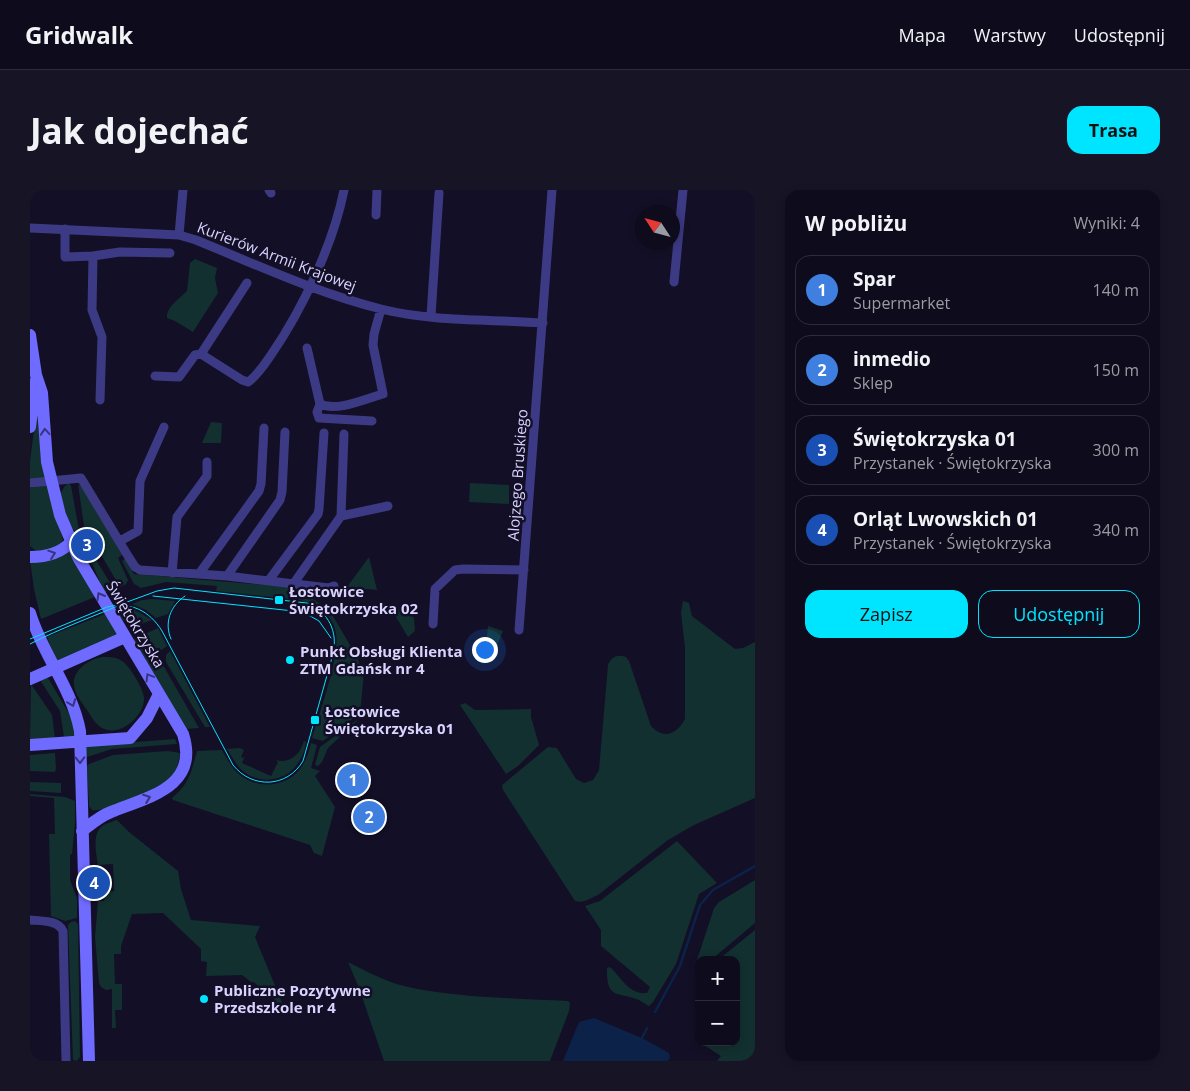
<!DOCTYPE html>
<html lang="pl">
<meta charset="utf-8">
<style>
:root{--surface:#0e0b1c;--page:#171425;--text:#f1f3f6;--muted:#9b9ba3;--line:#2e2b3b;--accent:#00e5ff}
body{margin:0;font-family:"Open Sans",sans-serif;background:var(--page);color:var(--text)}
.controls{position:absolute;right:15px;bottom:15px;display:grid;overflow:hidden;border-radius:10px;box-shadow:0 2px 8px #0003}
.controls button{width:45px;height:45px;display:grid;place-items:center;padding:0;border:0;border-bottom:1px solid var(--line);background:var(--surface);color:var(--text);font:25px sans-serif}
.compass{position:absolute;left:605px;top:15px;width:45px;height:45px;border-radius:50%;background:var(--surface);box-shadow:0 2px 8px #0003;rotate:306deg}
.you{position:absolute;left:454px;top:459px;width:18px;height:18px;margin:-12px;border:4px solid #fff;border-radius:50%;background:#1a73e8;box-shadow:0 0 0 8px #1a73e833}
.badge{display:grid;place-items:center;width:32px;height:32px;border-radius:50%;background:var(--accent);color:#fff;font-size:16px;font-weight:700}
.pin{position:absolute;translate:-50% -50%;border:2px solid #fff;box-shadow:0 1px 5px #0006}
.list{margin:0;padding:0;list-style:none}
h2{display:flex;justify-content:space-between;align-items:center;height:65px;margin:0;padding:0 20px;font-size:21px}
h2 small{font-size:16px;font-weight:400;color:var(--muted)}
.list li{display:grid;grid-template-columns:32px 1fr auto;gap:15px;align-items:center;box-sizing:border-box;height:70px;margin:0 10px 10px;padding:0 10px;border:1px solid var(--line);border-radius:15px}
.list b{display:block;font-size:19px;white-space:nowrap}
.list p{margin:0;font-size:16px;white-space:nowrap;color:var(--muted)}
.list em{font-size:16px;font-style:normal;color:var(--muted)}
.actions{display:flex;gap:10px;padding:15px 20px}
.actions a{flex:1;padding:11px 0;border:1px solid var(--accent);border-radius:15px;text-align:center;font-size:18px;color:var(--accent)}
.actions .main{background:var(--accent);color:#111}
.map{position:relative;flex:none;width:725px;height:871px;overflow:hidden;border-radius:15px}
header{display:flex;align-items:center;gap:30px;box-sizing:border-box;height:70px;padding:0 25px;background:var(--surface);border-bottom:1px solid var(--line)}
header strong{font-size:24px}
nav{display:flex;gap:28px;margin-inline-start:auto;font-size:18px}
.intro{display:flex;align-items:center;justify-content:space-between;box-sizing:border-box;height:120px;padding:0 30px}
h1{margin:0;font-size:35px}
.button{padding:12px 22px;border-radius:15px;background:var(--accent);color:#111;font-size:18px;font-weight:700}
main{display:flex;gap:30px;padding:0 30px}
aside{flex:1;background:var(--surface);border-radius:15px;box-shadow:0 2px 8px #0003}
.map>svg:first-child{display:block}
.green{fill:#12302f}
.water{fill:#0c2248}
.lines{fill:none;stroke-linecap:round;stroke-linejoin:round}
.stream{stroke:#0c2248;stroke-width:2.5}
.minor{stroke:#3d3a85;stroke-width:9}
.secondary{stroke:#6f6bff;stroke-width:12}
.tram{stroke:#00e5ff;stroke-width:1}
.oneway{stroke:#38347d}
.poi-dot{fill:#00e5ff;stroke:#130f26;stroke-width:2}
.labels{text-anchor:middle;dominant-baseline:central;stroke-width:5;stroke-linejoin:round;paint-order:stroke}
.street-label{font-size:15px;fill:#d9d4ff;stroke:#130f26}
.poi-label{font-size:15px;font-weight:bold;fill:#d9d4ff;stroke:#130f26;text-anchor:start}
</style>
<header>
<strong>Gridwalk</strong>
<nav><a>Mapa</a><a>Warstwy</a><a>Udostępnij</a></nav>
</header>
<div class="intro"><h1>Jak dojechać</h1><a class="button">Trasa</a></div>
<main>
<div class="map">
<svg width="725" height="871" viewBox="0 0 725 871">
<rect width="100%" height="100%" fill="#130f26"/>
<path class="green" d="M165,69L187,78L185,88L188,103L163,142L145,131L137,128C136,117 150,108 157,101L160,73Z
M7,216L16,287L0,290V271Z
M181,232L192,233L191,253H172Z
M39,293L41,296L49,340L45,342L38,331L30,304L35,296Z
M440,293L479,295V314L439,312Z
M48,294L54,299L92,365L88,368L98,390L96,394L90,397L54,336Z
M17,295L33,350C27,360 16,360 6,361L0,356V298Z
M39,361L65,407L11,429L4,399L0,370Z
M62,363L82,396L80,401L74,403L59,365Z
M339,367L347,400L317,397Z
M95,369L104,384L306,401V404H261L260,409L186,401L187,396L136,392L111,398L104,394L92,371Z
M267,408L283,409L299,419L321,457L334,482L330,524L332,526L329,524L293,551L282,548C289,524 310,466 306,444C305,435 300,427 293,421C285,413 274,413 267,408Z
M122,409L145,411L138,424L126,428L116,420L102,414L112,410Z
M653,411L659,413L662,426L705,459L713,458L725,452V608L664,635L638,650L568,705C561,708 553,714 545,711L473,600L472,595L518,557L527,558L546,589L554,593L563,590L569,580L578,475C581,467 588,464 596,467L599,471L621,536C634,550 647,544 655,529V458L651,423Z
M92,417L105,420L122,430C103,438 96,437 85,420Z
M356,417L378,421L384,428L385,441L378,447L363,422L354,419Z
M75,424L87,444L26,471L17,447Z
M458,436L473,441L464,463L455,462Z
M128,438L137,456L130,461L129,468L169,538L156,539L104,449Z
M140,461L180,537H175L136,472V465Z
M73,467C80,467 87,467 92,471C99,475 113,498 114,507C115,521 101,537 86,540C81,541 76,540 72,538C65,534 61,526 57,520C53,514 47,507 45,500C39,482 58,469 73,467Z
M18,488L41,527L46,546L34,547L30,521L10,490Z
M1,494L22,525L25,548L0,550Z
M435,513L445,520L501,519V527L509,555L488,576L476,584L430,515Z
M327,530V531L298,558L292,572L288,576L285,575L290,557Z
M145,549L147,554L82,559L54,568L55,556Z
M274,551L276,552C275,558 274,564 270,570C259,591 231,596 213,581C205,574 203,568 197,559L210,558L214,560L211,567L213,568L215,566L212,573L241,586L248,572L246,570C261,574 270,564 274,551Z
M281,553L287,555L281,578L290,581L285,586L305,617L292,666L284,663L280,655L143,610L142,608C160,593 161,582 167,561L192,560C197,569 202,579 210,585C228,600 256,597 270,579C276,571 279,562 281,553Z
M138,561L150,563C149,571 147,580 142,586C133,597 76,623 62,620L59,616L57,576L59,574L83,565Z
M25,563L26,578L25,582L0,581V565Z
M0,592L31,593V603L0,601Z
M0,604L35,607L45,611V633L42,664L40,665V690L47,708V728L35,731L21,726L19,644H25L24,608L0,606Z
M87,630L99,642L148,681L151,699L161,730L230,736L225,747L253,815L244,812V805L228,796L224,792H221L212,785L176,786L177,772L171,771V759L133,723L102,724L91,756V764H84L85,794H92V820H85L86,838H82V799L76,800L71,797L69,793L65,747L68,711H74L75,705L77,704L78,702L84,701L83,674L68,675C66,664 62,644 72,636C76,633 82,632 87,630Z
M647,651L687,693L669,704L646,774L623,812L619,816C615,814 612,812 609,810C589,801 576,811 577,778L580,777C591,787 599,805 617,803L620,797L571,756V740L555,716L570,711Z
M725,690V733L681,770H669V780L665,783L667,770L684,718L689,712Z
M45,731L48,734L50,867L47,871L43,870L38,735L41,732Z
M725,740V871H687L691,866L674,855L675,852H706V770H688Z
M318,772C336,781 354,791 374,796C425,808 486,808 538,811L540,813L539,821L520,871H354L329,798Z"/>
<path class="water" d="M564,828L612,848L639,863L640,868L638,871H533L549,832Z"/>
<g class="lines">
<path class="stream" d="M625,822L650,776L670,715L683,700L725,676
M612,848L617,838"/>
<path class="minor" d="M239,0L241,3
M346,25L347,0
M0,38L149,45L166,50C227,75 287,103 351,119C403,132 460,129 513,133
M35,39V67L63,66L62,120L72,147L70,210
M149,45L153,0
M63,66L90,62L140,63
M644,92L653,0
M401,126L409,3
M277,158L290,214L287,222L289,228L342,231
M171,164L212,190L218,192C228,185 234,175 241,165C272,120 303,55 314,0
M125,186L149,187L165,165L171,164L217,93
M290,214C308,222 334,209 353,204L343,155L344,144L351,119
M0,293L51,288L98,366L105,377L110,380L197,386L299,398L304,396
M311,326L358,316
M90,351L108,341L110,291L134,237
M142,383L147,327L177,286V272
M169,384L229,301L231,294L234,238
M197,386L250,310L252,302L255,242
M239,390L288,324L289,319L294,243
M264,393L311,326L314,244
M403,434L405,399L425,380L433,379L494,380
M489,440L522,0
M0,730C11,731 28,730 33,741L36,871"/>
<path class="secondary" d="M0,145L6,185L12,203L17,272L30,325L49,369L153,544C170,597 118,607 81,622C70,626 61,634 52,641
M0,237L6,190
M0,367C16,367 30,364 41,352
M0,423C12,464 42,498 50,541L59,871
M0,489L95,447
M0,555L100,548L117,528L129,504"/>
<path class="tram" d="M123,406L273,422L289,431L301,448
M0,449L77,417C100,411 120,421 132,441L203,575C222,599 257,598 273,571L303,464C308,442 299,422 277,413L144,398L127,401L97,412C65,426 31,438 0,454
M141,449C134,433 140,416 155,406"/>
</g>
<defs><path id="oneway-chevron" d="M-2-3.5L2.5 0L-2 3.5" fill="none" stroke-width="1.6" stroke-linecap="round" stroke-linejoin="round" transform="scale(1.25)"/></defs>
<g class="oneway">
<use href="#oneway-chevron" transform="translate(15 242) rotate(-94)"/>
<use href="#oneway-chevron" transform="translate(22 364) rotate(-19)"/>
<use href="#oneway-chevron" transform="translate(70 406) rotate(-120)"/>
<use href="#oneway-chevron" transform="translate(119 487) rotate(-121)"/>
<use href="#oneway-chevron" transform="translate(42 513) rotate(69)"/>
<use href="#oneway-chevron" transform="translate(50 570) rotate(89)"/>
<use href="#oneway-chevron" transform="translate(117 608) rotate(-21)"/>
</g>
<g class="poi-dot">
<rect x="244" y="405" width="10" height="10" rx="2.5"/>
<circle cx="260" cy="470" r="5"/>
<rect x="280" y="525" width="10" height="10" rx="2.5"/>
<circle cx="174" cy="809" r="5"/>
</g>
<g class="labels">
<g class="street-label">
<text transform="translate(247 66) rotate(21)">Kurierów Armii Krajowej</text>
<text transform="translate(487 285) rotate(-86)">Alojzego Bruskiego</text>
<text transform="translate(106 434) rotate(59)">Świętokrzyska</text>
</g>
<g class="poi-label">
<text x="259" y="401">Łostowice<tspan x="259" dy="17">Świętokrzyska 02</tspan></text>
<text x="270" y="461">Punkt Obsługi Klienta<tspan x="270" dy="17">ZTM Gdańsk nr 4</tspan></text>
<text x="295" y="521">Łostowice<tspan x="295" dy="17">Świętokrzyska 01</tspan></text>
<text x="184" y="800">Publiczne Pozytywne<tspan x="184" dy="17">Przedszkole nr 4</tspan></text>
</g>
</g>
</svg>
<div class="controls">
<button>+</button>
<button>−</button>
</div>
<svg class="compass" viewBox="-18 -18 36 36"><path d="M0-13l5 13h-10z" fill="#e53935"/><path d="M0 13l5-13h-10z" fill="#9b9ba3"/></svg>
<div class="you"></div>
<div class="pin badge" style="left:323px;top:590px;background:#3f7fe0">1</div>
<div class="pin badge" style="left:339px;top:627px;background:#3f7fe0">2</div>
<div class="pin badge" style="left:57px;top:355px;background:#1a4fb4">3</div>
<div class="pin badge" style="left:64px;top:693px;background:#1a4fb4">4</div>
</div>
<aside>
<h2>W pobliżu<small>Wyniki: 4</small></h2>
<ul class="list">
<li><span class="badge" style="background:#3f7fe0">1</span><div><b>Spar</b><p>Supermarket</p></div><em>140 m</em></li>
<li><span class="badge" style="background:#3f7fe0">2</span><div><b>inmedio</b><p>Sklep</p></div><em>150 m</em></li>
<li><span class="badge" style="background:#1a4fb4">3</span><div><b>Świętokrzyska 01</b><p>Przystanek · Świętokrzyska</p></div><em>300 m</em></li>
<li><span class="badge" style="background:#1a4fb4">4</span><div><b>Orląt Lwowskich 01</b><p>Przystanek · Świętokrzyska</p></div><em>340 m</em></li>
</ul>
<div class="actions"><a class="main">Zapisz</a><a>Udostępnij</a></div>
</aside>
</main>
